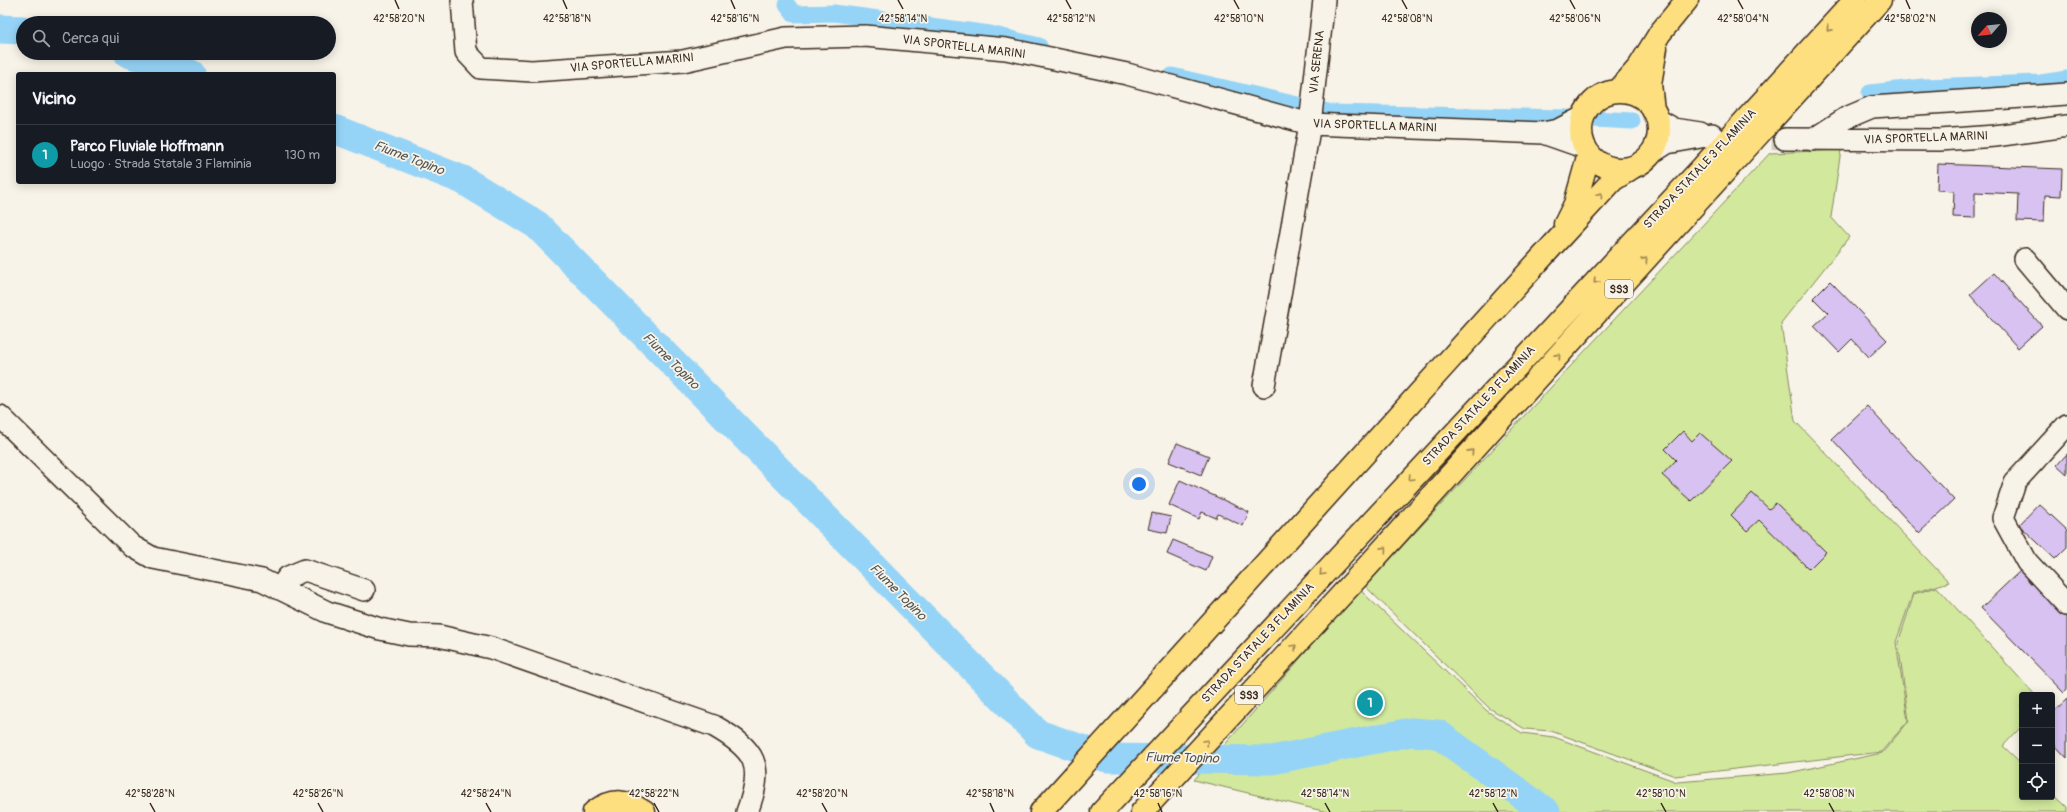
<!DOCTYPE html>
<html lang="it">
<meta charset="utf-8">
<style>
:root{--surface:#171b24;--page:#242831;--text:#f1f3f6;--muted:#9ea1a6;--line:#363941;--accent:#7c3aed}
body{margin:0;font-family:Pangolin,sans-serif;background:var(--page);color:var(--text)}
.controls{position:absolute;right:12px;bottom:12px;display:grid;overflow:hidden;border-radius:4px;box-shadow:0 2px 10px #0003}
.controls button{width:36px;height:36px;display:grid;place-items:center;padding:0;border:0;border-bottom:1px solid var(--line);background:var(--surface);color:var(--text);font:20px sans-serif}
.compass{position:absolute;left:1971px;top:12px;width:36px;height:36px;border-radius:50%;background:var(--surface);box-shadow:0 2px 10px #0003;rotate:242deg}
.you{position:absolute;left:1139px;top:484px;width:14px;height:14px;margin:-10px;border:3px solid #fff;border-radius:50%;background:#1a73e8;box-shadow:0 0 0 6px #1a73e833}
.badge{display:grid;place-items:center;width:26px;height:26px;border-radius:50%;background:var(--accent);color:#fff;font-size:13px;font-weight:700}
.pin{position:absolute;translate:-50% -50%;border:2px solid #fff;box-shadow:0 1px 4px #0006}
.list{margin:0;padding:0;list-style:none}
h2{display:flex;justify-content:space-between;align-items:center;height:52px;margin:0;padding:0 16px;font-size:17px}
h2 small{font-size:13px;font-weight:400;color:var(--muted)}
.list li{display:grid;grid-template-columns:26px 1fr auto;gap:12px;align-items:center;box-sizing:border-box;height:60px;padding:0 16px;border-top:1px solid var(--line)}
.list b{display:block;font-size:15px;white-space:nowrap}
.list p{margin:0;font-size:13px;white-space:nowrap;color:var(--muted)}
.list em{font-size:13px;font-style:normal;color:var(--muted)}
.icon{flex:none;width:22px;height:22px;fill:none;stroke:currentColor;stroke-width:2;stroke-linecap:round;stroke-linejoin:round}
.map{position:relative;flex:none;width:2067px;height:812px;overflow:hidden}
.search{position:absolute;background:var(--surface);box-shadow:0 2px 10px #0003;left:16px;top:16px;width:320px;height:44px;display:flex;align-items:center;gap:10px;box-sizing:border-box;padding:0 14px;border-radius:22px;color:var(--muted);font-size:15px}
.panel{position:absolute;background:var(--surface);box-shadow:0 2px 10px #0003;left:16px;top:72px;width:320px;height:112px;border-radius:4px}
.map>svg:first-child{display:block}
.green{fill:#d1e89d;stroke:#86895e}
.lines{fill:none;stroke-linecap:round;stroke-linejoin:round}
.canal{stroke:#96d4f7;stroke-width:17}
.river{stroke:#96d4f7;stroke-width:29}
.building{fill:#d8c2f2;stroke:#3b2a1e}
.minor-tunnel{stroke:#d1cbc0;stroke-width:21;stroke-dasharray:21 10;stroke-linecap:butt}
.minor-casing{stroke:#3b2a1e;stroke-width:24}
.major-casing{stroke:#3b2a1e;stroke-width:25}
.highway-casing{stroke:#3b2a1e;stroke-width:25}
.minor{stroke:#f7f3e8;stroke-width:21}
.major{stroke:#fedf80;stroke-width:22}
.highway{stroke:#fedf80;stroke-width:22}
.oneway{stroke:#9c844f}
.ticks{fill:none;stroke:#3b2a1e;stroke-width:1.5}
.labels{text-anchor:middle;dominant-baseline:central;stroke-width:3.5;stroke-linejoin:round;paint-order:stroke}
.shield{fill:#f7f3e8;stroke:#73665b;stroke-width:1}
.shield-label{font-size:11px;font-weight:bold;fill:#3b2a1e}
.street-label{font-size:12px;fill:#3b2a1e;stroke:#f7f3e8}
.water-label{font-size:13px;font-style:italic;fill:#525454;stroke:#f7f3e8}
.ticks-label{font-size:10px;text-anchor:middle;fill:#3b2a1e;stroke:#f7f3e8;stroke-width:3.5;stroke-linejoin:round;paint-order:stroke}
</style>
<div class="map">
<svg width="2067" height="812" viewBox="0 0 2067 812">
<rect width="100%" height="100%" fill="#f7f3e8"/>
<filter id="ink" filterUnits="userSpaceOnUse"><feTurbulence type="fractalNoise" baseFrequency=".025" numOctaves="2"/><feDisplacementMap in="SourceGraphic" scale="8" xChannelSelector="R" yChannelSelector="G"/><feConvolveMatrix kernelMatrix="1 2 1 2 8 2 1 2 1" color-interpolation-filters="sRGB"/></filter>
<g filter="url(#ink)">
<path class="green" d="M1841,150L1831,217L1849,237L1781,323L1795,421L1949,582L1913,593L1896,642L1908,721L1881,752L1675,776L1551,731L1525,729L1489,708L1365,586L1770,153Z
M1937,587L2035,695H2022V726L2003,746L2022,764V797H2052V793L2067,807V812H1327L1194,780L1360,590L1487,711L1522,733L1554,737L1677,782L1788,773L1882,753L1909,721L1898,643L1914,594Z"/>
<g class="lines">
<path class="canal" d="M787,5L794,14L834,13L990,34L1039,46
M1172,76L1332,113L1568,118
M1870,93L1923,87L2041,83L2067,79
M1593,119L1632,121"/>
<path class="river" d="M0,29L23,30
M128,53L191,74
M334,129L463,180L537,225L1038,734L1107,758L1272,760L1411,732L1438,734L1546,812"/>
</g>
<path class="building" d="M1938,164L2062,169L2061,196L2045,195L2044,222L2017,221L2018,194L1975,192V218L1953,217L1954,191L1937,190Z
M1994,273L2042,326L2018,348L1970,295Z
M1830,281L1887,340L1869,357L1852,339L1839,352L1814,326L1828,313L1813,298Z
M1867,406L1954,500L1919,533L1832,439Z
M1683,431L1692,441L1700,433L1732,461L1691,501L1662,475L1676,460L1665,449Z
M1177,443L1209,456L1201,475L1169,462Z
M2067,454V474L2057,465Z
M1180,480L1249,512L1243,526L1218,514L1216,518L1202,512L1199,519L1169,505Z
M1752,493L1769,509L1776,503L1826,552L1809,569L1759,520L1747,531L1731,515Z
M2039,504L2067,530V547L2055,559L2019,525Z
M1152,513L1171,517L1167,533L1148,529Z
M1173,540L1212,556L1206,571L1167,554Z
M2021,570L2067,617V690L2064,693L1981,608Z
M2067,699V758L2052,742V713Z"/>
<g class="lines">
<path class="minor-tunnel" d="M1741,137L1785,139"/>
<g class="minor-casing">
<path id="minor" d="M462,0L466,52L481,68L532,71L683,61L786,38L865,36L1006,49L1127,74L1310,124L1543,133L1586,148
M1658,120L1674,129L1700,133
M1543,133L1558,130L1583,117
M1785,139L1940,140L1995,136L2067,126
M1812,140L1846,118L1872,107L2067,94
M1651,153L1667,143L1712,135
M2025,259L2067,309
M1264,386L1310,124L1324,0
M0,416L132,546L153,558L262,580L327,612L380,629L409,635L439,636L491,648L714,726C756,750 765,765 747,812
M2067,425L2015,482L2003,518L2027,562L2067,605
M279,589L288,577L305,570L364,590"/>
</g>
<g class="major-casing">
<path id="major" d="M1618,91L1639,67L1660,33L1687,0
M1581 130a39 39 0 1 1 78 0a39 39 0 1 1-78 0Z
M1653,110L1650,84L1656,48
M1565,224L1575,204L1589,154
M594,812C613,798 626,800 644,812
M1041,812L1554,244L1613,180L1633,167"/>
</g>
<g class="highway-casing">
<path id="highway" d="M1102,812L1699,171L1855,0
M1142,812L1357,578L1880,0"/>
</g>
<use href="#minor" class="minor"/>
<use href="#major" class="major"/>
<use href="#highway" class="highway"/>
</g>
<defs><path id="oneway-chevron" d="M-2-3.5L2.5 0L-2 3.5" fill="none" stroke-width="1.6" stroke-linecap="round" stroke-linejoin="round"/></defs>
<g class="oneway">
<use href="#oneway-chevron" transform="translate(1829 29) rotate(132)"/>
<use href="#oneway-chevron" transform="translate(1600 195) rotate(-49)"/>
<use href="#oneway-chevron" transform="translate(1645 260) rotate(-48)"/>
<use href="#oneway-chevron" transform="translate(1596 281) rotate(133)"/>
<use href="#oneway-chevron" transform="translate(1558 356) rotate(-48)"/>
<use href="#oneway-chevron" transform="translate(1471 452) rotate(-48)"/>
<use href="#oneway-chevron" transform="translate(1411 478) rotate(133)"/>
<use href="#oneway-chevron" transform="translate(1384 549) rotate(-48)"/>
<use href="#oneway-chevron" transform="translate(1322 573) rotate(133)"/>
<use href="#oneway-chevron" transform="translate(1294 647) rotate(-47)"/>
<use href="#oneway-chevron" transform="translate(1206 742) rotate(-47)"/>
</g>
</g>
<path class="ticks" d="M395,0L399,9M563,0L567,9M731,0L735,9M898,0L903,9M1066,0L1071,9M1234,0L1239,9M1402,0L1407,9M1570,0L1575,9M1738,0L1743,9M1906,0L1910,9M150,803L155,812M318,803L323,812M486,803L491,812M654,803L659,812M822,803L827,812M990,803L994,812M1158,803L1162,812M1325,803L1330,812M1493,803L1498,812M1661,803L1666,812M1829,803L1834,812"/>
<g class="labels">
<g class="shield">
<rect x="1605" y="280" width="28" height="18" rx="3"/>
<rect x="1235" y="686" width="28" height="18" rx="3"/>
</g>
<g class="shield-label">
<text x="1619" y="289">SS3</text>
<text x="1249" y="695">SS3</text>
</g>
<g class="street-label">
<text transform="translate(964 47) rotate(7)">VIA SPORTELLA MARINI</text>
<text transform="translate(1317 62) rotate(-84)">VIA SERENA</text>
<text transform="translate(632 63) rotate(-5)">VIA SPORTELLA MARINI</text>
<text transform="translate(1375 126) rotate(2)">VIA SPORTELLA MARINI</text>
<text transform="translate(1926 138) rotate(-2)">VIA SPORTELLA MARINI</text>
<text transform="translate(1700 169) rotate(-47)">STRADA STATALE 3 FLAMINIA</text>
<text transform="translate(1479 406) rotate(-47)">STRADA STATALE 3 FLAMINIA</text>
<text transform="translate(1258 643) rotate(-47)">STRADA STATALE 3 FLAMINIA</text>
</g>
<g class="water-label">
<text transform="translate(409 158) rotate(21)">Fiume Topino</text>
<text transform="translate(671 361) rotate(45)">Fiume Topino</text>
<text transform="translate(898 592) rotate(45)">Fiume Topino</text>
<text transform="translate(1182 758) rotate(1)">Fiume Topino</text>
</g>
</g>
<g class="ticks-label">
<text x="567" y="22">42°58'18"N</text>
<text x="735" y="22">42°58'16"N</text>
<text x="1071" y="22">42°58'12"N</text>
<text x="1239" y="22">42°58'10"N</text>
<text x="1407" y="22">42°58'08"N</text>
<text x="1743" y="22">42°58'04"N</text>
<text x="1910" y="22">42°58'02"N</text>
<text x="399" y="22">42°58'20"N</text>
<text x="903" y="22">42°58'14"N</text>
<text x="1575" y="22">42°58'06"N</text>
<text x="150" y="797">42°58'28"N</text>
<text x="318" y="797">42°58'26"N</text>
<text x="486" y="797">42°58'24"N</text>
<text x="654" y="797">42°58'22"N</text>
<text x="822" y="797">42°58'20"N</text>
<text x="990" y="797">42°58'18"N</text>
<text x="1158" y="797">42°58'16"N</text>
<text x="1325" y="797">42°58'14"N</text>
<text x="1493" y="797">42°58'12"N</text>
<text x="1661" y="797">42°58'10"N</text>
<text x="1829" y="797">42°58'08"N</text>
</g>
</svg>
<div class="controls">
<button>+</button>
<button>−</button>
<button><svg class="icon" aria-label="locate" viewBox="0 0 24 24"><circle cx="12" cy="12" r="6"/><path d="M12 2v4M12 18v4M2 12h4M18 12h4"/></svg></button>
</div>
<svg class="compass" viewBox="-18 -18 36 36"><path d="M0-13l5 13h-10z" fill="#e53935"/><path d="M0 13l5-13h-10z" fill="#9ea1a6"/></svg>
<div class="you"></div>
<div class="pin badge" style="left:1370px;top:703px;background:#0f9aa8">1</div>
<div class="search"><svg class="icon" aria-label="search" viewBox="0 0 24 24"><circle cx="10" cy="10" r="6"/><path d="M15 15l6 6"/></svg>Cerca qui</div>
<section class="panel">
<h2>Vicino<small></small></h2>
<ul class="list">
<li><span class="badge" style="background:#0f9aa8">1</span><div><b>Parco Fluviale Hoffmann</b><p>Luogo · Strada Statale 3 Flaminia</p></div><em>130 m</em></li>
</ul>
</section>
</div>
